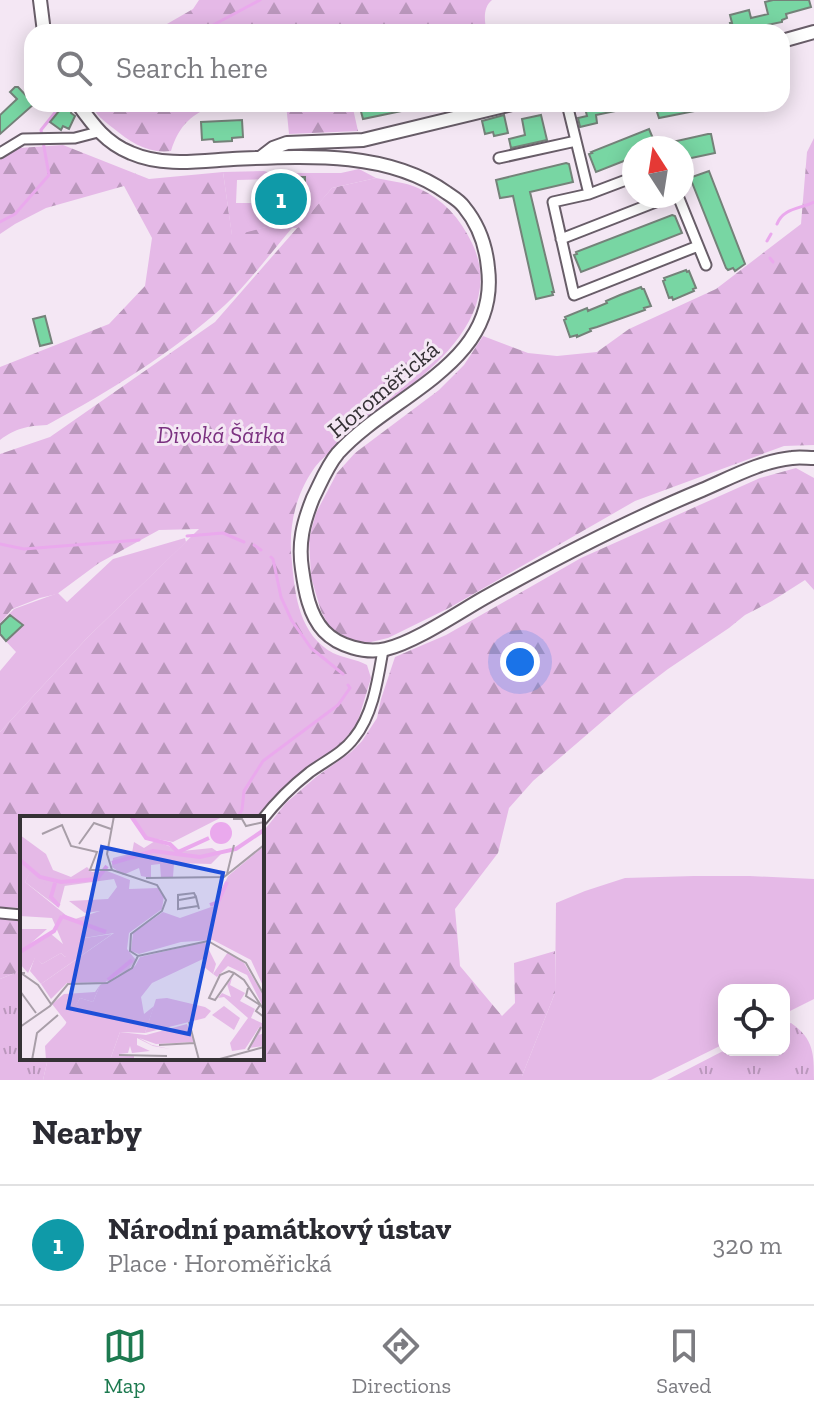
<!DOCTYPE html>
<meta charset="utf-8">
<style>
:root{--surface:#fff;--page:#f2f2f3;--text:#2b2b33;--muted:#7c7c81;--line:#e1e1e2;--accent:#1d7a50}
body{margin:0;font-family:"Zilla Slab",serif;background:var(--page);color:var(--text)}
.controls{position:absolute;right:24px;bottom:24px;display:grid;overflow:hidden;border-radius:16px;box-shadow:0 4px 20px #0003}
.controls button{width:72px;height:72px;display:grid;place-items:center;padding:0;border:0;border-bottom:2px solid var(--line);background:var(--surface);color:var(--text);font:40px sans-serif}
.compass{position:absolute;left:622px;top:136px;width:72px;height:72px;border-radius:50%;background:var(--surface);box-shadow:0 4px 20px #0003;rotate:348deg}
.you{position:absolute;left:520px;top:662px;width:28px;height:28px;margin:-20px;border:6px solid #fff;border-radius:50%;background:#1a73e8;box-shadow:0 0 0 12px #1a73e833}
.badge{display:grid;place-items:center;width:52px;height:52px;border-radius:50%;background:var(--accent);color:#fff;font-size:26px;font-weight:700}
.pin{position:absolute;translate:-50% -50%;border:4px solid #fff;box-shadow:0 2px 8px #0006}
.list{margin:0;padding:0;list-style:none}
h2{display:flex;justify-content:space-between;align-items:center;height:104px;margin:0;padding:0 32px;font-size:34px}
h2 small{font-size:26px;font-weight:400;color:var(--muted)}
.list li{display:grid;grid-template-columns:52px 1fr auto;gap:24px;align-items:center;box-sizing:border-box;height:120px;padding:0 32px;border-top:2px solid var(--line)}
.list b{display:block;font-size:30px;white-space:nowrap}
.list p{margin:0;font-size:26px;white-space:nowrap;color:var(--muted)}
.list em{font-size:26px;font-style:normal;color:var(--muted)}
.icon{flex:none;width:44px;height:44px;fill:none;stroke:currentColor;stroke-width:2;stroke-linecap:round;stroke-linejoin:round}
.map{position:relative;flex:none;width:814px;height:1080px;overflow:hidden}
.search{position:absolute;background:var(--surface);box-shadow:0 4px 20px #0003;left:24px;right:24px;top:24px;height:88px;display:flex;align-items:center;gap:20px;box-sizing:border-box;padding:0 28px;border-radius:24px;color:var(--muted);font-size:30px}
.sheet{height:224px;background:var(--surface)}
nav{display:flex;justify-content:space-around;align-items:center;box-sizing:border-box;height:112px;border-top:2px solid var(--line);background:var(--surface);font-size:22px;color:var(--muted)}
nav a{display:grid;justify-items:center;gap:4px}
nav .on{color:var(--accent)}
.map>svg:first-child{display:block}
.grass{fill:url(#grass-tufts)}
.forest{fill:url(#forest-firs)}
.green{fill:#e5b9e7;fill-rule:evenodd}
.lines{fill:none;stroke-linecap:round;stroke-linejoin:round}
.stream{stroke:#eaa9ed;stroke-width:3}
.building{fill:#78d6a3;stroke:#748279;stroke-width:2}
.street-casing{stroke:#685d68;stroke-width:13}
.secondary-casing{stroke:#685d68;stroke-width:16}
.street{stroke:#fff;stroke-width:9}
.secondary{stroke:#fff;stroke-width:12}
.labels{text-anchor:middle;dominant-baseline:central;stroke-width:6;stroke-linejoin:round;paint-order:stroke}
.street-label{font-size:24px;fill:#353135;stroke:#f4e7f4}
.park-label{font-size:24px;font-style:italic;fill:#7b3180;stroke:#f4e7f4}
.inset-river{fill:none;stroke:#eaa9ed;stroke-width:4}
.inset-road{fill:none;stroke:#a89ea8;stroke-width:2}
.view{fill:#1d4ed8;fill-opacity:0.15;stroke:#1d4ed8;stroke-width:4}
.inset-edge{fill:none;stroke:#353135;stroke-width:4}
</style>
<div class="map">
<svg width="814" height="1080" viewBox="0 0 814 1080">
<defs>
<pattern id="grass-tufts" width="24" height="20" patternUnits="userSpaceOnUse" patternTransform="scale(2)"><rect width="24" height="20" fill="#e5b9e7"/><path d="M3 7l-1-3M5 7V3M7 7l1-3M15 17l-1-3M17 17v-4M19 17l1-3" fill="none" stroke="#ba97bc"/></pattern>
<pattern id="forest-firs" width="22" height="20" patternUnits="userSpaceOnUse" patternTransform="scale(2)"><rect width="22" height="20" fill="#e5b9e7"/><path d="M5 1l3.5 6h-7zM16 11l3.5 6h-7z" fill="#ba97bc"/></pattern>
</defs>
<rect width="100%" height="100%" fill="#f4e7f4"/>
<path class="grass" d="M22,970V1058H48L43,1080H0V979Z
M791,1023C814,1039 814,1054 814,1080H667L725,1050H784V1025Z"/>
<path class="forest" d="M199,0H492C483,7 484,21 487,32H400L399,30L392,32H153L193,9Z
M92,104H218C192,113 179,125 171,151C148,154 130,142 113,128C103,120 96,116 92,104Z
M286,104H352L358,131L289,134Z
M814,138V445L784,446L635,501L449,608L388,638L367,643L350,639L330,628L321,611L311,577L309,539L316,513L337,473L355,453L439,390L464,365L483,336L528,353L557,356L597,352L629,329L716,289L801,224L807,152Z
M63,145L149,179L223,172L232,235L266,227H293C272,251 248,284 225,305C172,353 110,391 47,425C27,426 16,428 0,440V367L109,324L145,286L152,238L124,186L46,208L15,224L0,234V160L19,148Z
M376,178C389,181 405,182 418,188C443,199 460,218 472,243C502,306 446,359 400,394C387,404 372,412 359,422C350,429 342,439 334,448C327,455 318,462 313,470C294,498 288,530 292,563C295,597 300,635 333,653C344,658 356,659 367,665L371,678L357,724L340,745L305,769L273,797L256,818H22V908L0,907V732L87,638L199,529L159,530L99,563L57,594L40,598L12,609L0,623V454L50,437L215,322L332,188Z
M796,468L814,478V590L805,580L772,601L745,615L729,628L668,669L626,701L533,781L509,808L498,853L455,909L460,966L502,1016L515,1003L514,963L555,951V993L522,1076V1080H43L48,1058H262V833L286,803L316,777L351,752L362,741L377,718L381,699L395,657L446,635L581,558L760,478Z
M7,918L22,922V970L0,979V919Z"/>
<path class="green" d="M359,169L376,178L332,188L298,228L266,227L232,236L223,172L264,171L271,173H341ZM269,179L268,203H236L237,180Z
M185,538L186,542L87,638L0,732V671L16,652L0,635V623L14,609L58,593L67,602L113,559Z
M694,876H750L814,879V999L784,1014V990H724V1044L651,1080H522V1076L555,993L556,903L585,891L625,878Z"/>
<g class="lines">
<path class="stream" d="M200,32L260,0
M0,222L15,214L49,175L41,130L62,104
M777,224C783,208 800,209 814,202
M767,241L771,234
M770,258L773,262
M187,536L223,533L244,542
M0,544L24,549L139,540
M254,545L261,550
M271,557L273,559L281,597L292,621L311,648L343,674
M237,818L242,810L244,791L263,761L338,705L350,688L348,685"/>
</g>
<path class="building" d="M773,0H809L811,7L786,14L787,18L782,20V22L732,32L730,23H732L730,15L749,10L751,18L768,14L765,2Z
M15,87H18L34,104L0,134V115L17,99L10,92Z
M359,104H415L416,108L363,119Z
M584,104H629L630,108L596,115L597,123L580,127L578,118L587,116Z
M681,104H710V108L659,118L656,109Z
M63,106L72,110L71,113L75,116L69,129L63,126L61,130L50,122Z
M504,115L508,133L494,136L493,132L485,134L482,121Z
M541,115L547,140L511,148L509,139L525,135L522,119Z
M242,120L243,137L232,138V141L214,142L213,139L202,140L201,122Z
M649,129L657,148H634V157L596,172L589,154L592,153L591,152Z
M708,134H711L715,153L682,160V148H660L659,145Z
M566,163L569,164L573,182L530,192L554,292H552L553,295L536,299L513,196L500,198L496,180Z
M709,171L745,264L735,271L733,268L728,270L726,268L691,180L692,177Z
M271,177H305V195H288L290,197L289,226H279V217H271Z
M672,215L675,216L682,233L581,272L574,255L577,254L576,252Z
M686,270L687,272L689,271L696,288L693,289L694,291L673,300L672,297L669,298L663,281L665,280L664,278Z
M641,287L642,289H644L651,306L644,308L645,310L597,327L590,329L591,331L577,337V335L570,337L564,320L566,319L565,317L587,308L588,311L590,310L607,303L606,301L620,295Z
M45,316L52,343L40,346L33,319Z
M10,615L23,625L6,641L0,634V625Z"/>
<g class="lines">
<g class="street-casing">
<path id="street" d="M567,104L589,194
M0,153L23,139L75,138L98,132
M499,158L576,141
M634,177L589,194L553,202L574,295L698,246
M678,196L706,265
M561,239L671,196
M262,820C276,802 292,786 310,772C325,761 343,753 354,738C373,715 378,679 383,650
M0,913L22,915"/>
</g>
<g class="secondary-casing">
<path id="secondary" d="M40,0L44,32
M782,41L814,32
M78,104C93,125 106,143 131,153C163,167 199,161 233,159C303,156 387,150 447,193C453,197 460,201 464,207C478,224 486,246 488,268C500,364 391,394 338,453C327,466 321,482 313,498C303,523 298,543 302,569C305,590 309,615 324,631C338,646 366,654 386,649C415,642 456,614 484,598C554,559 627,521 702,490C730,478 761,461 792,458C799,457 807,458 814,458
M260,158L273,148L287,143L363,140L512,104"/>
</g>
<use href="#street" class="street"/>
<use href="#secondary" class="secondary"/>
</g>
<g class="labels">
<g class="street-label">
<text transform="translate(383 389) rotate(-40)">Horoměřická</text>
</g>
<g class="park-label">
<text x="221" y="434">Divoká Šárka</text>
</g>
</g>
<g transform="translate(20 816)">
<rect width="244" height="244" fill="#f4e7f4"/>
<path d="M11,54L28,68L45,69L39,92L5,66ZM208,136L224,147L244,180V193L227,159L208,150L197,161L193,158ZM212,162L210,169L225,177L220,185L235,193L231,202L244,208L239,219L244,217V230L229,232L240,210L225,233L212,235L210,227L228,202L204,181L198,182L202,177L211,181L207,168ZM80,169L73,186L60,182L47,207L32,188L44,178L75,176ZM167,208L174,226L136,228L119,222L132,229L150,233L133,230L117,222V229L130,235L112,237L110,230L108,237L99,238L114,240V244H90L100,216L126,219Z" fill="#e5b9e7"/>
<path d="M204,0L153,26L125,21L112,1ZM0,19L26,38L33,54L51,61L67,51L72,56L87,55L110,64L109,73L138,72L144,80L142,93L109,117L107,133L116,144L109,153L88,166L47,167L31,183L21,168L94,117L64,122V129L45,141L41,137L22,148L15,142L8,157L0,148V113H27L1,136L31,118L43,128L32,102L0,100ZM11,55L30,72L94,63L97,71L88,83L49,85L65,97L80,95L52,104L5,66ZM135,25L162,35L192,32L201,38L191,48L154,47L153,61L141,62L140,48L131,49V62L121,60L119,52L103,59L92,51L93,42L112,37L114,26L124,32ZM244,30V172L231,144L193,124L161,126L119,138L111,135L113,117L143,96L160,102L194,90L208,60ZM185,126L196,148L193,158L184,151L183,143L132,167L121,181L124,198L134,190L125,217L100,216L90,244H26L25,230L45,209L60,182L73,186L80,169L115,150L120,141Z" fill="#e5b9e7" fill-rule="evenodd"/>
<path d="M92,118L21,168L10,155L15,141L22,148L41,137L45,141L65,122ZM147,182L185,191L191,195L185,202L125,217L136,183ZM204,190L220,202L214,214L192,199Z" fill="#e5b9e7"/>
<path d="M190 17a11 11 0 1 1 22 0a11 11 0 1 1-22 0Z" fill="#eaa9ed"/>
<path class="inset-river" d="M111,0L126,22L150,28L158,36L189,22M0,44L20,61L41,66L77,63L87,50M92,47L133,35L180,41L216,33L244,14M35,67L31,81L39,90M190,89L198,86L207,66M42,100L86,116M0,136L34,115L42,100M88,164L112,144"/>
<path class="inset-road" d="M94,0L87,38L92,54L137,69L146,84L142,95L111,118L110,135L118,140L188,125L226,147L244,179M213,3H222L226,10L244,6M22,18L42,9L51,30L77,36L70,54H92M59,28L74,7L91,13M207,58L214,29M126,62L204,61L244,29M176,81L174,77L158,79V93L178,90M159,84L176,81L179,93M5,157H1L18,169L31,188M214,157L195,184L189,182L200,159L209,155L214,157L224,164L244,194M228,172L226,180L240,189L236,195L244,201M0,175L16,197M169,206L179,244M0,211L30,190L48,168L87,167L112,152L118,140M139,229L174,227M228,234L241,211M99,239L147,240M12,244L17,217L38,199M196,244L244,231"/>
<path class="view" d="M82,31L203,57L169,218L48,192Z"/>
<rect width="244" height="244" class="inset-edge"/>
</g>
</svg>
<div class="controls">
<button><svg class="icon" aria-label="locate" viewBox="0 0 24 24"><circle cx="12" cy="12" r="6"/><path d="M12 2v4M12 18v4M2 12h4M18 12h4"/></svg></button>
</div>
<svg class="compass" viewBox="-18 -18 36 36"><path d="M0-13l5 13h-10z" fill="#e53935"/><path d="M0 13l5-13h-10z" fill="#7c7c81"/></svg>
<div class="you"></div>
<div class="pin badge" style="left:281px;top:199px;background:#0f9aa8">1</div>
<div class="search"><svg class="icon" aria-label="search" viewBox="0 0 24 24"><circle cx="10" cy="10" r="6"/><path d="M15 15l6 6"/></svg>Search here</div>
</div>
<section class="sheet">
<h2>Nearby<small></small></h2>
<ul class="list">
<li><span class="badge" style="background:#0f9aa8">1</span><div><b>Národní památkový ústav</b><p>Place · Horoměřická</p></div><em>320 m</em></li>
</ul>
</section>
<nav>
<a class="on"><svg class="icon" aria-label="map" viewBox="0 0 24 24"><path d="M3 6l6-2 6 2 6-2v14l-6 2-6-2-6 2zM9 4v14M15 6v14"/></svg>Map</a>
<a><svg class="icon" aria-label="directions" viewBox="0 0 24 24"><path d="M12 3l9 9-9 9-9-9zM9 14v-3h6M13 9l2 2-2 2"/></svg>Directions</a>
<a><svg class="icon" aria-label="saved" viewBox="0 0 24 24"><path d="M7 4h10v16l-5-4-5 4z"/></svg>Saved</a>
</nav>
